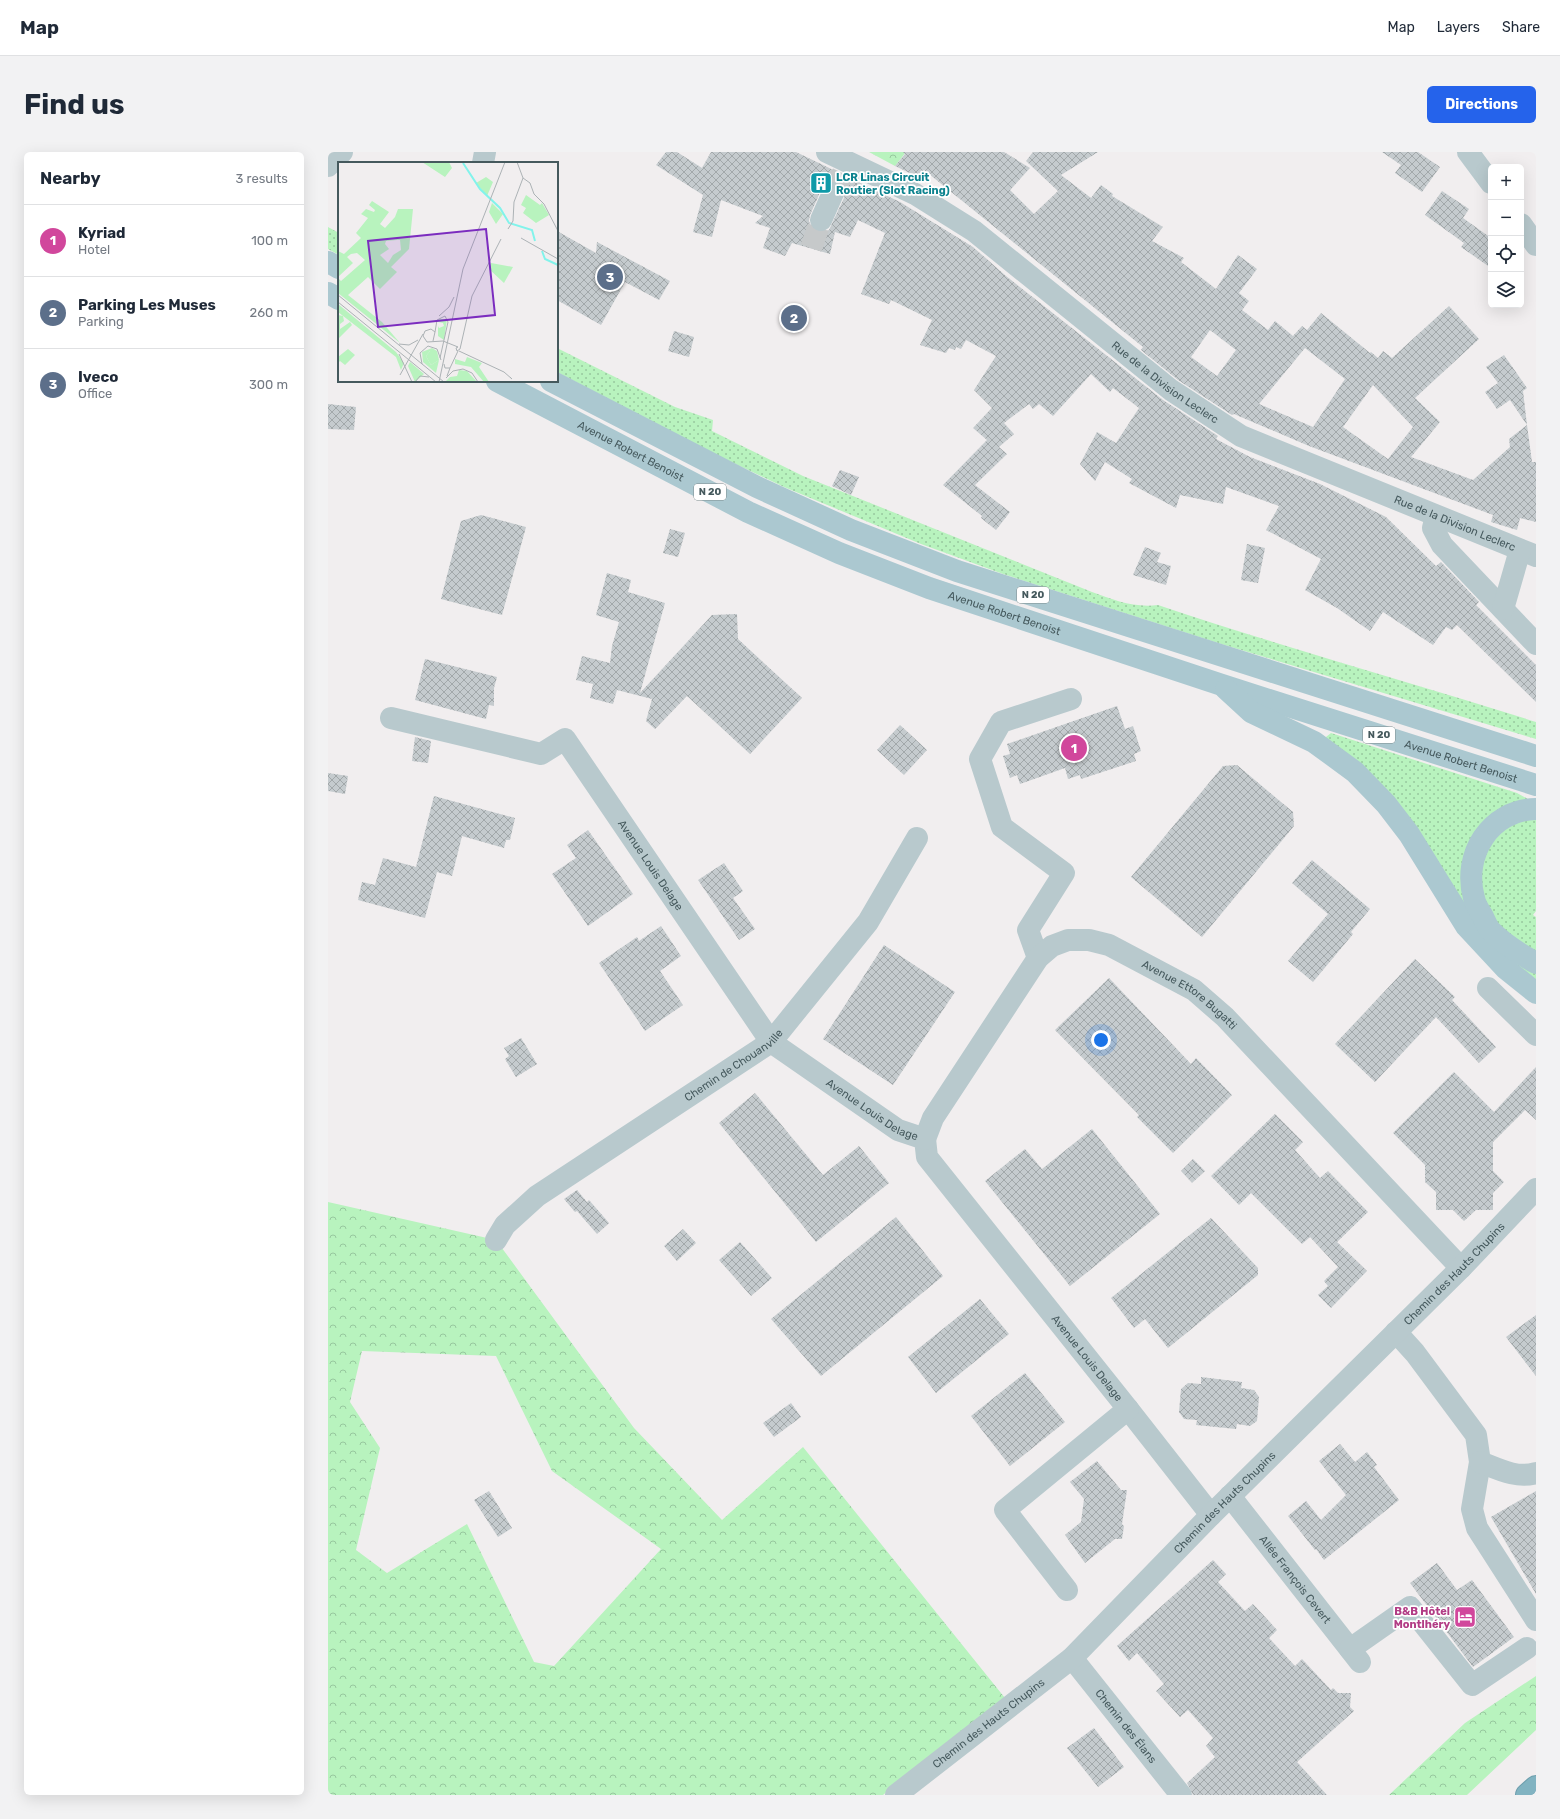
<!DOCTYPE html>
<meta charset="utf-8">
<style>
:root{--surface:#fff;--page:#f2f2f3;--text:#1f2937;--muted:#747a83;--line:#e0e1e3;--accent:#2563eb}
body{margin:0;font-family:Rubik,sans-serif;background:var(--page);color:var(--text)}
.controls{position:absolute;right:12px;top:12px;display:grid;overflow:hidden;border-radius:6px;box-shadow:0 4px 16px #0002}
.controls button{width:36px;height:36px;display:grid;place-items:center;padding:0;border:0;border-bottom:1px solid var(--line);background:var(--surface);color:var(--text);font:20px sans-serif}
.you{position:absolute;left:773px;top:888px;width:14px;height:14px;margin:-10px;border:3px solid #fff;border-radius:50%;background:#1a73e8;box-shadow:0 0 0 6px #1a73e833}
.badge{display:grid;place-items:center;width:26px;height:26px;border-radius:50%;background:var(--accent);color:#fff;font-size:13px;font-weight:700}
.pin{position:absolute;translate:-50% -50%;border:2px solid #fff;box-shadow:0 1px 4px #0006}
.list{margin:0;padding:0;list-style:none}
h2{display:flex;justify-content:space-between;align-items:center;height:52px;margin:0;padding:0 16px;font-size:17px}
h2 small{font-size:13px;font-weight:400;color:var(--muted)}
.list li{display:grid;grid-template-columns:26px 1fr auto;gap:12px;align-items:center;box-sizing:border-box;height:72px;padding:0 16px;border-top:1px solid var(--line)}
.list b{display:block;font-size:15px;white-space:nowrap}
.list p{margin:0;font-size:13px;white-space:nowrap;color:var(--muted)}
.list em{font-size:13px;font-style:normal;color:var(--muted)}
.icon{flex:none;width:22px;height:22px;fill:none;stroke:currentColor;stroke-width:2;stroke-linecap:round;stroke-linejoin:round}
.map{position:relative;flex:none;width:1208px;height:1643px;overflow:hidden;border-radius:6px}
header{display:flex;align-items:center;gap:24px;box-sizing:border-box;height:56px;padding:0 20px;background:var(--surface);border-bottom:1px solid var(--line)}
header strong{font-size:19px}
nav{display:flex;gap:22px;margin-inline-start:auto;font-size:14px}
.intro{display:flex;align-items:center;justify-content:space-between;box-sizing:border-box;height:96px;padding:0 24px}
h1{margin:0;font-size:28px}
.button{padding:10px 18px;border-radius:6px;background:var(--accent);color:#fff;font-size:14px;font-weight:700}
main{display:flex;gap:24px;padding:0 24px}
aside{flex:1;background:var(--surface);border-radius:6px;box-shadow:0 4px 16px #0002}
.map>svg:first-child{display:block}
.grass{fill:url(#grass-dots)}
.forest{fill:url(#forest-crowns);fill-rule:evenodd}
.building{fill:url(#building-cross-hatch);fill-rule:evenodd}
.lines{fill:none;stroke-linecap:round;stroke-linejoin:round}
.minor-tunnel{stroke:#c6c9ca;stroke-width:22;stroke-dasharray:22 11;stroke-linecap:butt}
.highway-casing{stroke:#6d9ead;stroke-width:24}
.minor{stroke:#b8c9cd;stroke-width:22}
.major{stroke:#abc8d0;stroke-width:22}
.highway{stroke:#81b3c1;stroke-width:22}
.labels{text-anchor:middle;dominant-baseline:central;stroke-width:3.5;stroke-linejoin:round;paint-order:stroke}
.shield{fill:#fff;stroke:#7d8b8e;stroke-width:1}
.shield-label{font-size:10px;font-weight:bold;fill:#45595d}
.culture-label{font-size:11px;font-weight:bold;fill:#0d838f;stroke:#fff;text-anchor:start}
.street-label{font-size:11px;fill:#45595d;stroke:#fff}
.hotel-label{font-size:11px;font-weight:bold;fill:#b23c85;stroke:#fff;text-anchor:end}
.inset-river{fill:none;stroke:#82f3eb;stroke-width:2}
.inset-road{fill:none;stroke:#acb2b5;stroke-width:1}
.view{fill:#7b2cbf;fill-opacity:0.15;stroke:#7b2cbf;stroke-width:2}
.inset-edge{fill:none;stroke:#45595d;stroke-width:2}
</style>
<header>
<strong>Map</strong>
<nav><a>Map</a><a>Layers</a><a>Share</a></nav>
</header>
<div class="intro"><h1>Find us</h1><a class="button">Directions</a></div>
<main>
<aside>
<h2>Nearby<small>3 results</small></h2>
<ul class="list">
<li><span class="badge" style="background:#d1479c">1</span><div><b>Kyriad</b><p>Hotel</p></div><em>100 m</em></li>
<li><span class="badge" style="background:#5c6f8a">2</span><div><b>Parking Les Muses</b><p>Parking</p></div><em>260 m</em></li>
<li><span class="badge" style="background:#5c6f8a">3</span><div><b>Iveco</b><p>Office</p></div><em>300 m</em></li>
</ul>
</aside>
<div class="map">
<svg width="1208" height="1643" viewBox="0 0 1208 1643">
<defs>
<pattern id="grass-dots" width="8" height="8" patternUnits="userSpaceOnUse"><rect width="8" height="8" fill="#b8f3be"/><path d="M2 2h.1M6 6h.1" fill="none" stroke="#97c89e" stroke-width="1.8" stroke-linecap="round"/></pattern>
<pattern id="forest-crowns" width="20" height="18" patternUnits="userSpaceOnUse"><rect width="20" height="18" fill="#b8f3be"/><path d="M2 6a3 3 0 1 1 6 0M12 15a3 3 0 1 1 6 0" fill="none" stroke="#97c89e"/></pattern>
<pattern id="building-cross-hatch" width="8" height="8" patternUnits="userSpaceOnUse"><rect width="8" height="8" fill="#c5cbce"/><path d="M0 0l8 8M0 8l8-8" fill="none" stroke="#a2a8aa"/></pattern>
</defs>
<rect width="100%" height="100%" fill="#f1eeef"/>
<path class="grass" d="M0,75L11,81V103L0,97Z
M229,196L347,255L385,268L384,279L475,324L764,440C786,448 806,456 830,453C955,495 1082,530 1208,570V587L890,491L675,422L593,392L456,335L380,299L229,220Z
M1003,581L1189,641L1200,647L1182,652L1135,736L1208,818V832L1203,829L998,590V585Z
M1208,666V759L1205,763L1208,765V805L1179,784L1160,760L1153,738V716L1157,699L1175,678L1190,669Z"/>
<path class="forest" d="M541,0H578L567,14Z
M0,1050L168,1088L306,1276L394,1368L475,1295L677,1546L610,1597L555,1643H0ZM34,1199L168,1204L224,1319L333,1397L226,1514L206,1510L139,1372L59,1421L28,1398L52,1296L22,1250Z
M1208,1524V1578L1139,1643H1061L1137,1571Z"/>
<path class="building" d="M338,0H349L374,16L383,0H468L572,50L645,95L678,124L835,248L890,284L888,287L922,305L992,332L1058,365L1108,414L1113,410L1151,450L1148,453L1208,513V550L1129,473L1124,478L1118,475L1105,493L1055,460L1042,479L1009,456L977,438L993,407L938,378L951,354L898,335L895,352L852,343L848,356L801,331L804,327L777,310L767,329L752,312L769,280L788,291L811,256L785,236L782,240L763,222L725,264L711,252L705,257L701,252L676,271L686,282L671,295L679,302L647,333L682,360L668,378L653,366L654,364L615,333L659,288L645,276L664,256L646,238L668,204L638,188L633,197L628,195L627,198L621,196L618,201L592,193L604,168L563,148L561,152L533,142L557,81L530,68L522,85L507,80L502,102L464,91L457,104L435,96L442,76L427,71L435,64L393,48L384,85L365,80L375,43L328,13ZM504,29L510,30L515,34L517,40L516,46L501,78L495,80H488L483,75L481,69L482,63L494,36L498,31Z
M575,0H676L702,16L682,38L706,62L730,39L698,9L705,0H770L733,23L763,46L773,33L785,42L784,44L835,75L824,89L856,106L853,110L888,137L910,103L929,117L911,141L921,149L914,158L940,178L947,169L965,184L974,174L979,178L993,161L1042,201L1043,200L1050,206L1055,199L1064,206L1121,154L1151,187L1087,246L1112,270L1083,305L1145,328L1182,295L1181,287L1199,273L1204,310H1208V370L1192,366L1189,378L1163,370L1165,363L981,294L906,262L904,263L850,228L813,198L815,195L596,18L590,25L567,14L577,2ZM882,178L908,198L889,224L863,205ZM977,196L1017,227L985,275L931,252ZM1045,233L1085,275L1060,307L1015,275Z
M1054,0H1090L1112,15L1094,40L1067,21L1073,13Z
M1114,39L1141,57L1135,66L1163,86V116L1133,95L1136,91L1097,63Z
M229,79L268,101L269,90L342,129L331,148L297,130L273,173L229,148Z
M346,179L366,185L361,205L340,199Z
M1176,203L1199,236L1195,239L1199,273L1182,248L1169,257L1157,240L1170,231L1158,215Z
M0,252L28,255L26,278L0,277Z
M512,318L531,325L523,343L504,334Z
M153,363L198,375L174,463L113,447L133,369Z
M342,377L357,381L350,405L335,401Z
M919,392L937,396L930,431L913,428Z
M817,395L833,401L829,410L843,414L838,433L805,423Z
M279,421L303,428L300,440L337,451L312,541L384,463L409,462L410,487L474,546L422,602L359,544L327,577L318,569L324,547L289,538L285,552L262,546L265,532L248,528L254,504L282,511L284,494L291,470L268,463Z
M97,507L169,525L166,536V554L161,553L158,567L87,548Z
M789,554L797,577L805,574L813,599L806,602L808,609L753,627L752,623L740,627L737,616L692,632L689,623L682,626L675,604L682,602L679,592Z
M572,573L599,598L576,623L549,598Z
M87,585L103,589L100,611L84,609Z
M909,613L965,660L966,674L874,785L803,725L895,614Z
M0,621L20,624L17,642L0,639Z
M106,644L187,666L182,688H178L176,696L134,684L124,724L109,720L97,766L30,748L34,730L47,733L55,706L88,715Z
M260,678L305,742L260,774L224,722L248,706L239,693Z
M984,708L1042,757L1023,780L1025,782L985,830L960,809L1000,762L964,731Z
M396,711L415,739L405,746L427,777L411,788L370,728Z
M333,774L353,804L332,819L355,853L317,879L271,811L309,785L311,789Z
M556,793L627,840L565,933L495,887Z
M1087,807L1127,845L1124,848L1168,895L1151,911L1108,865L1047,930L1007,892Z
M781,826L863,912L868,906L904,943L845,1001L809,965L811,963L727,878Z
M193,886L209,912L188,925L177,907L181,904L176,896Z
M1208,915V968L1197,958L1165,990V1019L1176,1030L1165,1041V1058H1148L1136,1069L1125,1058H1108V1040L1097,1030V1013L1065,981L1126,920L1166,960Z
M427,941L495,1023L531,994L561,1031L488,1090L391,971Z
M947,962L975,990L967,998L992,1026L1000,1019L1040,1060L1009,1090L1039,1119L1003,1156L990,1143L1000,1134L996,1129L1010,1115L982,1085L974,1092L923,1041L911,1053L883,1024Z
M764,977L832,1062L742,1134L657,1029L697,997L714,1017Z
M865,1007L877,1019L864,1031L853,1019Z
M249,1038L259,1050L257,1052L261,1048L281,1071L269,1082L249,1059L247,1060L236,1047Z
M568,1065L615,1124L493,1224L443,1167Z
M883,1066L930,1116V1123L840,1196L817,1167L806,1176L783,1146Z
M355,1077L368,1091L349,1109L336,1094Z
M412,1090L444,1126L423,1144L391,1108Z
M652,1147L681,1182L608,1241L580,1205Z
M1208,1163V1224L1178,1185Z
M697,1221L737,1270L682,1314L643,1264Z
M873,1225L914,1230L913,1236L926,1238L931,1245L929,1269L922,1274L909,1272L908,1277L868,1273L869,1268L856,1267L851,1260L853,1237L860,1231L873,1232Z
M463,1251L473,1265L446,1285L435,1271Z
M1012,1292L1027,1310L1039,1300L1049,1313L1046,1315L1071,1348L996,1408L988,1397L987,1398L960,1364L978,1349L993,1368L1018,1343L991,1309Z
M769,1309L793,1338H799L794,1372L796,1374L794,1387H787L757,1411L737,1383L753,1370L756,1347L742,1330Z
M161,1339L184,1376L170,1385L146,1348Z
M1208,1339V1442L1163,1365Z
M885,1408L898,1422L890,1430L917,1459L925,1452L949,1478L941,1486L967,1514L974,1507L1003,1538L1005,1536L1010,1541H1023L1022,1555L1026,1559L969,1610L999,1643H865L859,1631L887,1605L878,1594L885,1586L860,1558L852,1565L828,1539L836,1532L809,1501L801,1509L789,1494Z
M1109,1411L1129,1438L1144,1428L1186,1485L1145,1515L1082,1431Z
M766,1576L796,1615L770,1635L739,1596Z"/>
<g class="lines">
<path class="minor-tunnel" d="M505,41L520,11
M483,96L493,68"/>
<g class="highway-casing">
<path id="highway" d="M1199,1643L1208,1635"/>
</g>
<g class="minor">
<path id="s1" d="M499,0L587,42L646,79L843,238L913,284L1208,404"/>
<path d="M1140,0L1163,31"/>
<path d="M155,11L157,0"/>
<path d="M0,14L14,0"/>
<path d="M493,68L505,41"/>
<path d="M1193,72L1208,93"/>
<path d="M1108,364L1105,376L1114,393L1208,492"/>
<path d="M1175,457L1192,398"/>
<path id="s2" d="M63,566L213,602L237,587L443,890L570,978L597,987L599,1005L800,1257L883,1363"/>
<path d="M710,806L700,778L736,721L674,675L652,607L673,570L743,547"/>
<path d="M1160,836L1208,883"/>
<path id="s3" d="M597,987L605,966L710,806L724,794L740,788H761L781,793L866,838L897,865L1133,1116"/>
<path id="s4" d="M168,1088L177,1073L209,1044L443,890L540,770L589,686"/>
<path d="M1068,1180L1087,1201L1148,1283L1152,1310L1144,1357L1149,1376L1208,1468"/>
<path d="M1152,1310C1170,1317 1189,1327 1208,1321"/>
<path id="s5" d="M902,1344L1032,1510"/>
<path d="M739,1438L677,1358L800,1257"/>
<path d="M1022,1497L1082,1455L1144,1533L1199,1496"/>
<path id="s6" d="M744,1506L853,1643"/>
<path id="s7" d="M568,1643L744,1506L883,1363L1133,1116L1208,1037"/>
</g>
<g class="major">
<path d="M0,110L11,116"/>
<path d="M0,141L11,147"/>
<path id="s8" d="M169,229L420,360L511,401L601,436L894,533L1208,633"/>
<path d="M223,229L429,335L523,378L629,419L1208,604"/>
<path d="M898,537L923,560L986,590L1027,620L1058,652L1081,682L1138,774L1178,817L1208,841"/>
<path d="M1208,657C1162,658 1134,703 1146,746C1147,752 1151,758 1154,763C1157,768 1159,775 1163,779C1176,792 1192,802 1208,811"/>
</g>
<use href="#highway" class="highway"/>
</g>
<defs>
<g id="building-square" transform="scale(1.15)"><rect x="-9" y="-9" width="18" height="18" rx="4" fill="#0f9aa8" stroke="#fff"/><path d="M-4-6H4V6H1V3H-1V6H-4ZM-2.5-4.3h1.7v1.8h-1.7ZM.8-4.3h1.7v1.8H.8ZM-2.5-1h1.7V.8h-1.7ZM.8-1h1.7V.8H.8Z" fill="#fff"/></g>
<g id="hotel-square" transform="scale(1.15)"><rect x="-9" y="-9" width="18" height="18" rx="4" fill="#d1479c" stroke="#fff"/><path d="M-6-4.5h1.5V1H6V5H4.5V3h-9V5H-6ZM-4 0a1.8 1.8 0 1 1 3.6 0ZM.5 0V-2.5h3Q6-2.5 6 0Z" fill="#fff"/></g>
</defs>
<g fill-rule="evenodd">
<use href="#building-square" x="493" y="31"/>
<use href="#hotel-square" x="1137" y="1465"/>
</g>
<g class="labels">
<g class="shield">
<rect x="366" y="332" width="32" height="16" rx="3"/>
<rect x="689" y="435" width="32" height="16" rx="3"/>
<rect x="1035" y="575" width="32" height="16" rx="3"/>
</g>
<g class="shield-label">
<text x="382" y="340">N 20</text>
<text x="705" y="443">N 20</text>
<text x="1051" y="583">N 20</text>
</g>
<g class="culture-label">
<text x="508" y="25">LCR Linas Circuit<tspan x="508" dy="13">Routier (Slot Racing)</tspan></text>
</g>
<g class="street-label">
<text stroke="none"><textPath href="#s1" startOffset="411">Rue de la Division Leclerc</textPath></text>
<text stroke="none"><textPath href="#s8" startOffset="151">Avenue Robert Benoist</textPath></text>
<text stroke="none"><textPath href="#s1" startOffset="735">Rue de la Division Leclerc</textPath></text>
<text stroke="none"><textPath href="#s8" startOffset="559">Avenue Robert Benoist</textPath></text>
<text stroke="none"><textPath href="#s8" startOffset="1039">Avenue Robert Benoist</textPath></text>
<text stroke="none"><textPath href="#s2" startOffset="335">Avenue Louis Delage</textPath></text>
<text stroke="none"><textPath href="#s3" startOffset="386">Avenue Ettore Bugatti</textPath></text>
<text stroke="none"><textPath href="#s4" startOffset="297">Chemin de Chouanville</textPath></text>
<text stroke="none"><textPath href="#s2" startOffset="671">Avenue Louis Delage</textPath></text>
<text stroke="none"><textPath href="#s7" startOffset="765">Chemin des Hauts Chupins</textPath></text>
<text stroke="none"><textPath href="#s2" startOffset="1007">Avenue Louis Delage</textPath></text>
<text stroke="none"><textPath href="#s7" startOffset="441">Chemin des Hauts Chupins</textPath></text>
<text stroke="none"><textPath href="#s5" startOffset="106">Allée François Cevert</textPath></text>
<text stroke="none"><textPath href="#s7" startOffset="117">Chemin des Hauts Chupins</textPath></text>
<text stroke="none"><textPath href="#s6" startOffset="87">Chemin des Élans</textPath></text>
</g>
<g class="hotel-label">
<text x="1122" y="1459">B&amp;B Hôtel<tspan x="1122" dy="13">Montlhéry</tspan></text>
</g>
</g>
<g transform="translate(10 10)">
<rect width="220" height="220" fill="#f1eeef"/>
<path d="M101,157H109L106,178L100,174V164L101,166L106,164L105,161L100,160ZM92,189H99L101,198L93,203L88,194ZM72,200L86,212L77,220L70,204Z" fill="#b8f3be"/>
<path d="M84,0H111L114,6L107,15ZM148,15L155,20L149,34L138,21ZM188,33L202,43L204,41L211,53L198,61L185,51L188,46L183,43ZM34,39L51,50L42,62L47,66L57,55L60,47H75L71,87L53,105L59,110L42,127L30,115L10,133L44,160L62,181L0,131V116L3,119L27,98L19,91L13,92L9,95L15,101L0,115V89L6,92L23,76L18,71L30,56L23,52L28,47L36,50L37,48L31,43ZM59,78H62L63,88L55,93L50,101L42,93L51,87L47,82L48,79ZM154,41L165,52L158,62L151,50ZM153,101L175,105L166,121L151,107ZM0,142L58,190L66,201L63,208L58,195L0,150ZM0,153L5,154L6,159L2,162V167L12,160L14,163L0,177ZM94,186L99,189H92L88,194L93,203L101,198L98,211L85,200L84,190ZM10,187L17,193L7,203L2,199L0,201V195ZM129,195L144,201L141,205L151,220H146L133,205L117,202V197L127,200ZM121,208L129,209L139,220L108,219L112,215L119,214Z" fill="#b8f3be" fill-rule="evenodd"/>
<path class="inset-river" d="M125,1L142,27L162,46L171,61L194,68L197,79M204,89L207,97L220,103"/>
<path class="inset-road" d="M185,16L192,21L196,32L206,42L220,69M170,67L175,59L176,40L185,16L179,0M183,76L220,97M0,133L106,220M0,140L98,220M101,154L111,145L116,135M97,170L99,158L107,154L110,160L102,196M95,179L97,170L93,167L87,169L85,174L89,180L105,179L120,185M61,182L71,183L80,178M120,185L118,186L119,189L122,187L134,134L163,77M121,189L166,210L174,217L172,215M61,192L74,220M84,202L82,191L90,184L99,187L103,198M106,202L107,206H112L109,214M112,206L120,189M62,213L85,172M108,216L115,209L125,207L134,211L140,220M77,220L82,214L91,215M101,220L125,107L167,0"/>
<path class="view" d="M148,67L157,153L40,165L30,79Z"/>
<rect width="220" height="220" class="inset-edge"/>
</g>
</svg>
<div class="controls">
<button>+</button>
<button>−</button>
<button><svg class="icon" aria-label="locate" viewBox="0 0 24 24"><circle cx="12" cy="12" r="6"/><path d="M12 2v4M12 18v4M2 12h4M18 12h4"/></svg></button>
<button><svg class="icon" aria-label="layers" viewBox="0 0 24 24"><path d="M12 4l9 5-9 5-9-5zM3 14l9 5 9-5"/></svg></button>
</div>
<div class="you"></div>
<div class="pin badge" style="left:746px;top:596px;background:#d1479c">1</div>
<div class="pin badge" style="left:466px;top:166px;background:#5c6f8a">2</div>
<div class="pin badge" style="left:282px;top:125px;background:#5c6f8a">3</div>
</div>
</main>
